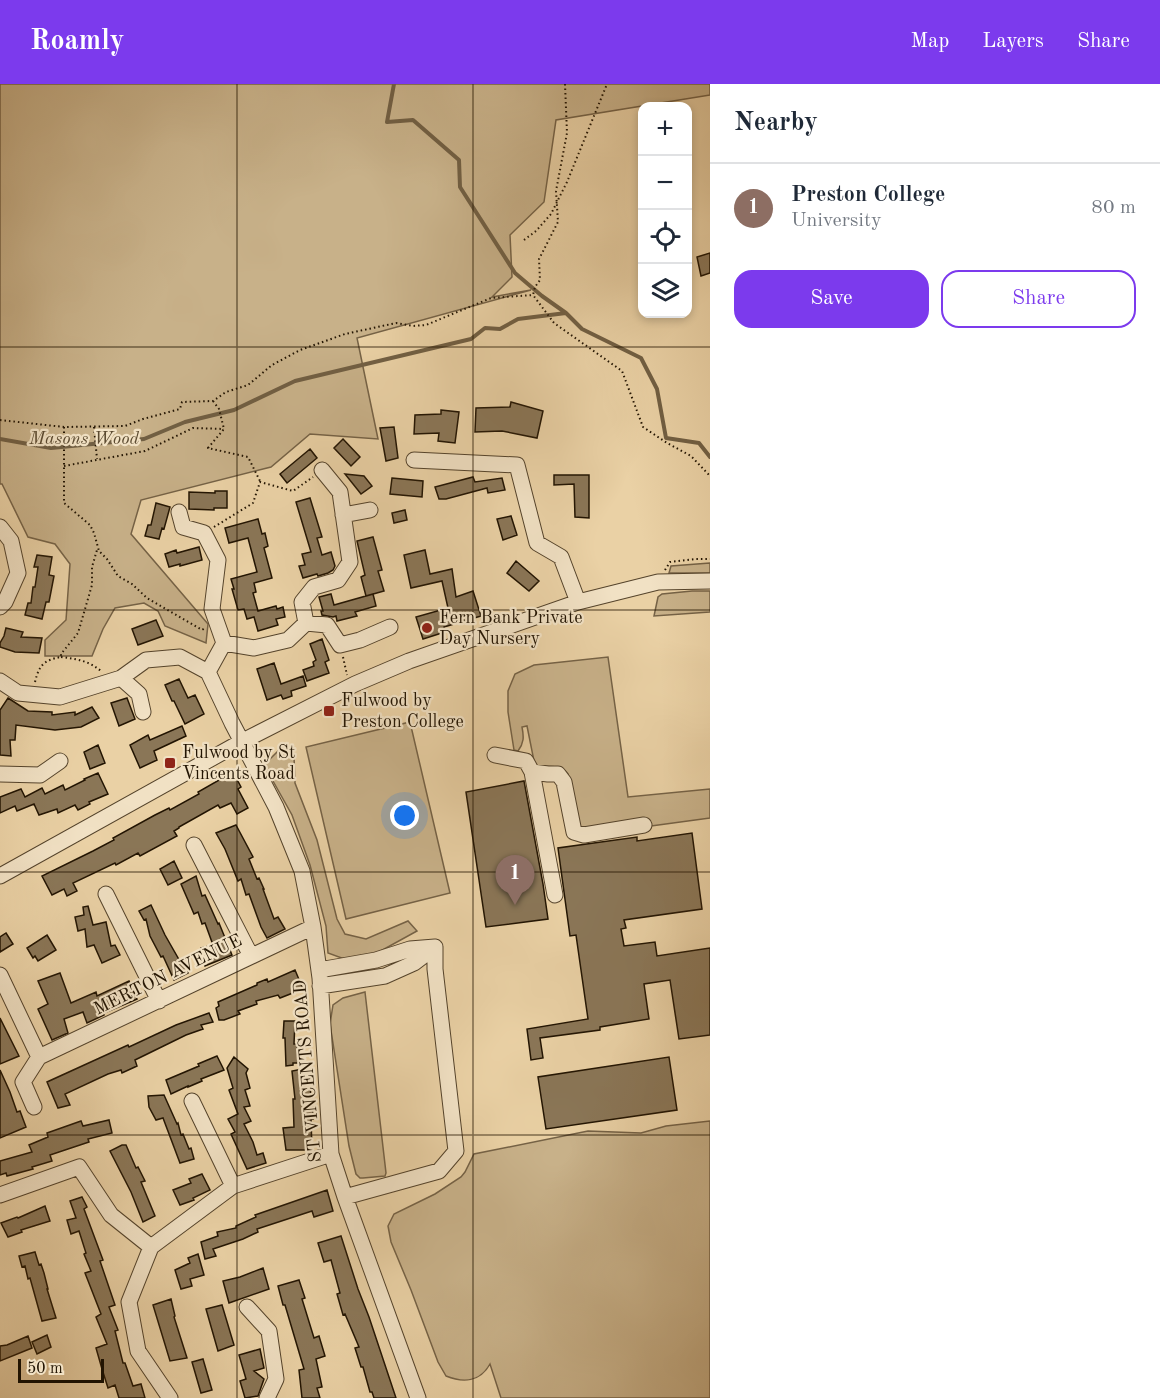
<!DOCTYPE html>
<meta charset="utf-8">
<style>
:root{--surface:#fff;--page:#f2f2f3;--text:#1f2937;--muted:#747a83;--line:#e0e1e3;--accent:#7c3aed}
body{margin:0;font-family:"Old Standard TT",serif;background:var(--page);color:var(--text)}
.controls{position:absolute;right:18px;top:18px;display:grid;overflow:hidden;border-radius:12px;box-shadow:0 3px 9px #0003}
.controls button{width:54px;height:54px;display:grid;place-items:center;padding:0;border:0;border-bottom:2px solid var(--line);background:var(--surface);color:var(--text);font:30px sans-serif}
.scale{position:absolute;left:18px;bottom:15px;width:86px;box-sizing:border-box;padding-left:6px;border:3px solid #221402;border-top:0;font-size:16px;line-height:21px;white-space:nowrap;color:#221402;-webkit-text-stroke:4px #f1e1c4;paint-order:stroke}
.you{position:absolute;left:405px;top:732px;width:21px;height:21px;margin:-15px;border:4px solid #fff;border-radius:50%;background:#1a73e8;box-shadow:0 0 0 9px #1a73e833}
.badge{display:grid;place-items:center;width:39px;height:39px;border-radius:50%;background:var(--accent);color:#fff;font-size:20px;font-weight:700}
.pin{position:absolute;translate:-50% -50px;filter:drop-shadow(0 2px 3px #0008)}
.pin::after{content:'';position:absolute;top:32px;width:21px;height:18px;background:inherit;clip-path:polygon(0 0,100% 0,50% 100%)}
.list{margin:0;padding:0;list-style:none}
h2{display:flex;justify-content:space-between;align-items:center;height:78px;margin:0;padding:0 24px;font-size:26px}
h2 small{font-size:20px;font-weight:400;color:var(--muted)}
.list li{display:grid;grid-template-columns:39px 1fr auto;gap:18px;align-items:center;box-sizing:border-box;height:90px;padding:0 24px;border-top:2px solid var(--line)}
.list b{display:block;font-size:22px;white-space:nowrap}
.list p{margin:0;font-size:20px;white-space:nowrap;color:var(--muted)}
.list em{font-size:20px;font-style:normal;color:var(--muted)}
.actions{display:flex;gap:12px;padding:18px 24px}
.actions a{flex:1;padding:14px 0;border:2px solid var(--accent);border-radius:18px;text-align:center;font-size:21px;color:var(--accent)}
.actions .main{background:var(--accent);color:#fff}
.icon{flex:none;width:33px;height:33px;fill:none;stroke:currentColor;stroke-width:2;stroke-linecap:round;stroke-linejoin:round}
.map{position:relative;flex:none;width:710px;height:1314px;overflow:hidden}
header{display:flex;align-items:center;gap:36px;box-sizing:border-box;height:84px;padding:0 30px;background:var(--accent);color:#fff}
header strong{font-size:28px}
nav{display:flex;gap:33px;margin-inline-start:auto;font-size:21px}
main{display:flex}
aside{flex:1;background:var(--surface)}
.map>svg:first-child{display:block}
.green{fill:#c8b189;stroke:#756246;stroke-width:1.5}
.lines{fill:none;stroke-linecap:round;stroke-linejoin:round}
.stream{stroke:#715f43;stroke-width:4}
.building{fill:#8a7657;stroke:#221402;stroke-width:1.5}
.minor-casing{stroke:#54432b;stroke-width:17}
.path{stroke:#221402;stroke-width:2;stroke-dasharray:1.5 3;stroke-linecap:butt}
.minor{stroke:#f1e1c4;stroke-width:15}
.grid{fill:none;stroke:#221402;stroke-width:1.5;stroke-opacity:0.55}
.poi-dot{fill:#8f2418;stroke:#f1e1c4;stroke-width:2}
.labels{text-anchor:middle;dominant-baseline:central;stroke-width:4.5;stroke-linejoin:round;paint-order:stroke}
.park-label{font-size:18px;font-style:italic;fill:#5c4b31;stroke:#f1e1c4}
.poi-label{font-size:18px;fill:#221402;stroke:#f1e1c4;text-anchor:start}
.street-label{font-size:18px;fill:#221402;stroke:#f1e1c4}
</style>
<header>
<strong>Roamly</strong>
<nav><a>Map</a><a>Layers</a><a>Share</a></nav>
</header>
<main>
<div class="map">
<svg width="710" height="1314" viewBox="0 0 710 1314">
<rect width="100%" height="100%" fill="#ead1a5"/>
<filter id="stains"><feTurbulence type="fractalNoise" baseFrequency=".00333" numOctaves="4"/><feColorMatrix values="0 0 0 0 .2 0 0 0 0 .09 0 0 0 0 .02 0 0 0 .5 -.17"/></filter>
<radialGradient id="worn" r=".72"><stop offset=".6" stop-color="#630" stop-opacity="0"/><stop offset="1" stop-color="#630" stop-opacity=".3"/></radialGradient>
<path class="green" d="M0,0H710V11L556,36L544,118L510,151L512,193L492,213L531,206L357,254L378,355L310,350L271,383L141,416L131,450L208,540L206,559L165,542L158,527L144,519L115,524L103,545L92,572H45V556L66,536L70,480L55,460L28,453L2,400H0Z
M710,479V489H669L671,482Z
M692,507H710V528L654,532L658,513L662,510Z
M608,573L628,713L710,705V734L651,742L581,746L575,737L568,690C561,680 546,683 535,682L527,642L522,643C524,653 524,659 518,667L514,666L508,628V607L515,590L534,581Z
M410,638L450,809L346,835L306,663Z
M284,661L294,672L295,699L317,756L337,835L345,850L366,855L408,837L417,847L377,869L347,876L328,869L326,842L310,781L292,731L264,681Z
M365,908L386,1089L385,1092L363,1094H360L356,1090L349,1062L330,940L333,921L343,914Z
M710,1037V1314H501L490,1280C480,1298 463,1299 446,1292L438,1278L411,1206L391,1158L388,1142L394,1130L435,1110L461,1093L465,1088L474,1070L588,1047L641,1049L666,1042Z"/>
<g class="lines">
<path class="stream" d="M394,0L387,38L413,36L459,76L460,103L515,189L542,212L566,229L582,245L641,274L657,305L666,354L699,359L710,373
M0,355L51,364L144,355L185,338L234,326L295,297L471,255L485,244L500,245L518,235L566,229"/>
</g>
<path class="building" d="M710,169V189L701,192L697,173Z
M511,318L543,327L537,354L502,347L475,348L476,324L510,323Z
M441,326L459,328L455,359L438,357L439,349L414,350L415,331L441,330Z
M394,343L398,374L386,377L380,344Z
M343,355L360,373L351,382L334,364Z
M310,365L317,374L287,399L280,390Z
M345,390L364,392L372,402L361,410Z
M554,391H589V434L575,433L574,400L554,401Z
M473,393L475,398L502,394L505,406L488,409L487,404L446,415H439L435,403Z
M392,394L423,397L422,413L390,410Z
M215,407H227V424H214V426L189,425V408L215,409Z
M310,414L322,453L317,454L322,471L331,468L335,482L333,486L328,489L318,492L317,490L303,494L299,482L305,481L302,470L311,468L296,418Z
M156,419L170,423L164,445L162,444L159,455L145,452L148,441H151Z
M405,426L407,436L394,439L392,429Z
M511,432L517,451L503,456L497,435Z
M258,435L262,450L265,449L268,462L264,464L272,494L254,499L256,508L253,509L258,527L276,522L277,525L283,523L285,533L276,535L278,541L258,547L254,533L247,535L244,525L238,526L232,505H234L231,495L257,488L248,454L229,459L225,444Z
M373,453L382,486L378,487L384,507L366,512L361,493L365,491L357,457Z
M199,463L202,476L180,482V480L169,483L165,470L176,466L177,469Z
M425,466L430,490L452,485L456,513L473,507L481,532L444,543L445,548L423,555L416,533L448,524L442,497L411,504L404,471Z
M37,471L52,473L49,491L54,492L49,518H46L42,535L25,531L28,519H31L33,503H35L38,483H34Z
M516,477L539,497L529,507L507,489Z
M331,510L334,521L373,510L376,522L355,528L357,532L337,537L336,532L333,533L322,531L321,527H323L319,513Z
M156,536L163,552L138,561L132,545Z
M6,544L23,548L21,553L42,554L39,569L15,568L0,563V559L4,552Z
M322,555L329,576L325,578L329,589L307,597L303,586L314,582L313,578L316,576L310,560Z
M274,579L281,600L303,592L306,602L291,607L292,612L283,615L281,611L267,616L257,585Z
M179,595L188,614L195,611L204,630L185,640L174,617H172L165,601Z
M8,614L28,627L52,628V631L75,628V631L92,623L99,634L81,643L55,646L16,641L15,656H10L11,672L0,671V626Z
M127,614L135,635L119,642L111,619Z
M182,642L186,652L154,667L157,676L140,684L130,661L148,651L150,656Z
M98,661L105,679L90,685L84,668Z
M233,688L241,703L238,705L248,724L237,730L231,719L220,724L218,721L179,743V744L174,747L177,752L140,772L138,769L116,781L115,779L73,799L77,807L67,812L64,805L52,811L42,792L93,767L114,756L113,754L155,731L169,724L170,726L199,710L198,708Z
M98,689L108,710L89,718L90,720L78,726L75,721L58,729L57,725L39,731L34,720L17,727L15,722L0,729V713L21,705L25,713L42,704L45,710L63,701L65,706L85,696L84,695Z
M524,697L543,800L548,835L486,843L466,708Z
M236,741L253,773L249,775L257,795L259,794L264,805H263L274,835L278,833L285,845L267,854L261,843L249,810L246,811L241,795L238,797L225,765L216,749Z
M692,749L702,825L624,836L626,844L621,845L624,862L655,858L657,872L710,864V951L679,955L670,896L644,900L649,935L600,943V946L540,954L543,974L531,976L527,945L588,935L576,851L570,852L558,764L637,753V757Z
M174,777L182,794L168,801L160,785Z
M196,792L202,812L205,811L218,840L219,839L232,871L205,882L201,864L213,861L205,839L202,840L198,828L194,830L181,800Z
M151,821L165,851L181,879L185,877L188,885V889L174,896L163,872L161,873L150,852L146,835L144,836L139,827Z
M88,822L93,841L106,838L111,862L115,861L120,871L102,879L94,861L87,863L85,845L78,847L75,833L84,831L83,823Z
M6,849L13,860L0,868V853Z
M47,851L56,866L38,877L35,872L33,874L27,864Z
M295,886L303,905L280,914L278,911L256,917L257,920L238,927L240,930L224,936H219L216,924L219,922L218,918L257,901V899L267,895L268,898Z
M60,889L71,919L96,908L97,912L129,897L137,915L104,929V931L87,939L83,928L64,935L68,949L52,956L38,925L48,920L38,897Z
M209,929L213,938L201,941L203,945L186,951L135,976L137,982L122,989L121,986L108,990L65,1010L70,1021L58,1024L47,998L128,961L129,963L176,941Z
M0,934L19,972L0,980Z
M284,937H295L294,960H297L298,979H293V981L286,982L285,954H283Z
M217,972L224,986L201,995L202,997L188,1003V1002L171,1010L166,996L199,982L198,980Z
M234,973L248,985L246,989L250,1004L245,1006L250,1022L244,1023L251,1037L244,1040L253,1058L257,1071L263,1069L266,1079L247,1085L231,1050L235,1048L228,1035L238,1030L229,1006L233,1004L227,984Z
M669,973L677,1026L546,1045L538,993Z
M308,984L311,1012H312L313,1035H311L312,1066H286L283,1044L294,1043L293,1015H295L292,987Z
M0,986L10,1008L17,1028L20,1027L26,1043L0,1054Z
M164,1011L177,1040L178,1039L181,1051L183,1050L189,1065L191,1064L194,1075L180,1079L163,1034L156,1036L149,1023L148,1012Z
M109,1036L112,1049L88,1055L89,1058L50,1071L52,1077L32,1083L33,1085L7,1092L6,1089L0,1091V1077L32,1068L29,1061L48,1053L47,1049L81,1037L83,1042Z
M122,1061H126L136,1084L138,1083L145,1097L141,1098L155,1132L143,1138L131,1108L110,1067Z
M202,1090L210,1106L193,1114L194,1116L180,1121L173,1106L191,1099L189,1095Z
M327,1106L333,1127L314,1133L312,1127L257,1145L258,1148L243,1155L213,1165L216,1172L205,1175L201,1158L218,1152L217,1148L236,1144V1142L256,1133L255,1131Z
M82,1113L87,1123L84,1125L103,1176L100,1177L115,1221L109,1223L118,1246L115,1247L123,1279H125L133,1302L141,1300L145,1314H119L115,1301L108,1304L102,1285L96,1264L107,1260L96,1233L101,1230L85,1189L91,1187L84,1170L86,1169L79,1147L71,1150L67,1136L76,1134L70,1117Z
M45,1122L50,1137L21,1146L22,1148L8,1153L1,1139L17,1133L18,1134Z
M341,1152L358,1205L369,1233L396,1314H374L372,1308H370L363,1283H361L355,1264L359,1263L345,1230L343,1231L337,1210L340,1209L331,1176L324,1178L318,1159Z
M35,1168L39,1181L41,1180L44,1189L48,1205H47L56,1234L42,1237L30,1194L28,1195L25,1182L22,1183L19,1172Z
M198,1170L204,1191L190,1195L192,1202L181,1205L175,1186L190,1179L188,1174Z
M263,1184L269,1205L229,1219L223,1197L240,1193Z
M299,1196L305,1214L302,1215L314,1254L319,1252L325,1272L316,1275L322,1303L317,1304L320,1314H302L299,1286L304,1285L285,1221H283L278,1202Z
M171,1215L175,1232L174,1233L187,1274L170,1277L153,1221Z
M222,1221L234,1261L218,1267L206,1225Z
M47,1251L51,1263L37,1270L32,1258Z
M28,1252L32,1264L0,1277V1262L7,1261Z
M260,1265L264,1284L254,1287L264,1295L258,1312L245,1314L240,1297L246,1295L239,1271Z
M203,1275L212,1306L201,1309L192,1278Z"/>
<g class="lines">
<g class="minor-casing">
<path id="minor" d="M414,376L517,381L537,459L561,473L578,518
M179,428L183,443L204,449L218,476L212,525L224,559L208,588
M343,431L370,426
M0,443L11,457L18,489L5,518L0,523
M306,539L302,518L314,503L338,496L350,478L340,408L322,386
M224,559L254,564L288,556L306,539L327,541L340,561L360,556L390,543
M121,594L139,610L143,628
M0,597L18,609L60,613L121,594L146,576L180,573L208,588L232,639L276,723L302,787L313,843L320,894L331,1070L345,1113L418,1314
M495,671L526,677L532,688L555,811
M532,688L548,690H558L564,698L574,748L584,751L644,741
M0,690L40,691L60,677
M194,761L251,872
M0,792L241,658L355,600L409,577L578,518L658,498L710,497
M106,810L159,917
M319,886L376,876L410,865L435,863
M0,891L39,973
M320,902L385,892L414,879L435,863
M192,1017L233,1102
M34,1023L23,998L39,973L313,843
M0,1111L79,1083L111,1131L151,1163
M345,1113L439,1087L456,1067L435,885V863
M247,1223L269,1247L276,1295L267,1314
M170,1314L138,1267L129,1218L151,1163L233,1102L331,1070"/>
</g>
<path class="path" d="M565,0L567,49L556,107L558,138L539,175L540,196L535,203L533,211L554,239L622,287L643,343L667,359L691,372L710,392
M524,156L536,147L551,130L567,98L607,0
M213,317L219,325L224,345L208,364L248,373L260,397
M0,336L64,343L125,342L143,335L180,325L182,318L213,317L226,308L248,301L272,281L300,266L345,250L396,239L413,242L426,241L491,214L533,211
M64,343V419L90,441L94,449L99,467L107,475L118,492L132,500L147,514L202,546L205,544
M94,343L97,375
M64,382L145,367L193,344L224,345
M214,443L253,419L260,398L293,407L313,393
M665,486L670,478L696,475H710
M61,573C77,575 90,577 102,588
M343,573L347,591
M35,598C39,581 44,576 61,573V570L78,549L92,501V483L97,466"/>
<use href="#minor" class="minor"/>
</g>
<path class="grid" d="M237,0V1314M473,0V1314M0,263H710M0,526H710M0,788H710M0,1051H710"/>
<g class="poi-dot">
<circle cx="427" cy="544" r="6"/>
<rect x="323" y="621" width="12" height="12" rx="3"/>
<rect x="164" y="673" width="12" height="12" rx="3"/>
</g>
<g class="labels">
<g class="park-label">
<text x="84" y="355">Masons Wood</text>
</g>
<g class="poi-label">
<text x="439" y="534">Fern Bank Private<tspan x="439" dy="21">Day Nursery</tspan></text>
<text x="341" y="617">Fulwood by<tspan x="341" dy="21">Preston College</tspan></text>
<text x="182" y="669">Fulwood by St<tspan x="182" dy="21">Vincents Road</tspan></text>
</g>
<g class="street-label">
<text transform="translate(168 891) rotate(-26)">MERTON AVENUE</text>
<text transform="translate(308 987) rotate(-95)">ST VINCENTS ROAD</text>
</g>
</g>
<rect width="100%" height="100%" filter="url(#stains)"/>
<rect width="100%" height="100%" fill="url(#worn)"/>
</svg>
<div class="controls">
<button>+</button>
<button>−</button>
<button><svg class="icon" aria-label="locate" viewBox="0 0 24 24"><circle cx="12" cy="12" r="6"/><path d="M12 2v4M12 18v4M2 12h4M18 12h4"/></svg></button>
<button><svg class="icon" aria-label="layers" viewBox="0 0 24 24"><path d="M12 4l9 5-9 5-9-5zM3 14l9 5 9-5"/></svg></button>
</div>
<div class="scale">50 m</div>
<div class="you"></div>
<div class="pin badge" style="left:515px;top:821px;background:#8d6e63">1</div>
</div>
<aside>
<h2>Nearby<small></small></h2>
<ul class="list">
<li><span class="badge" style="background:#8d6e63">1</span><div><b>Preston College</b><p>University</p></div><em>80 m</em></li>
</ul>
<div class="actions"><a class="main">Save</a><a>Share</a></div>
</aside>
</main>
